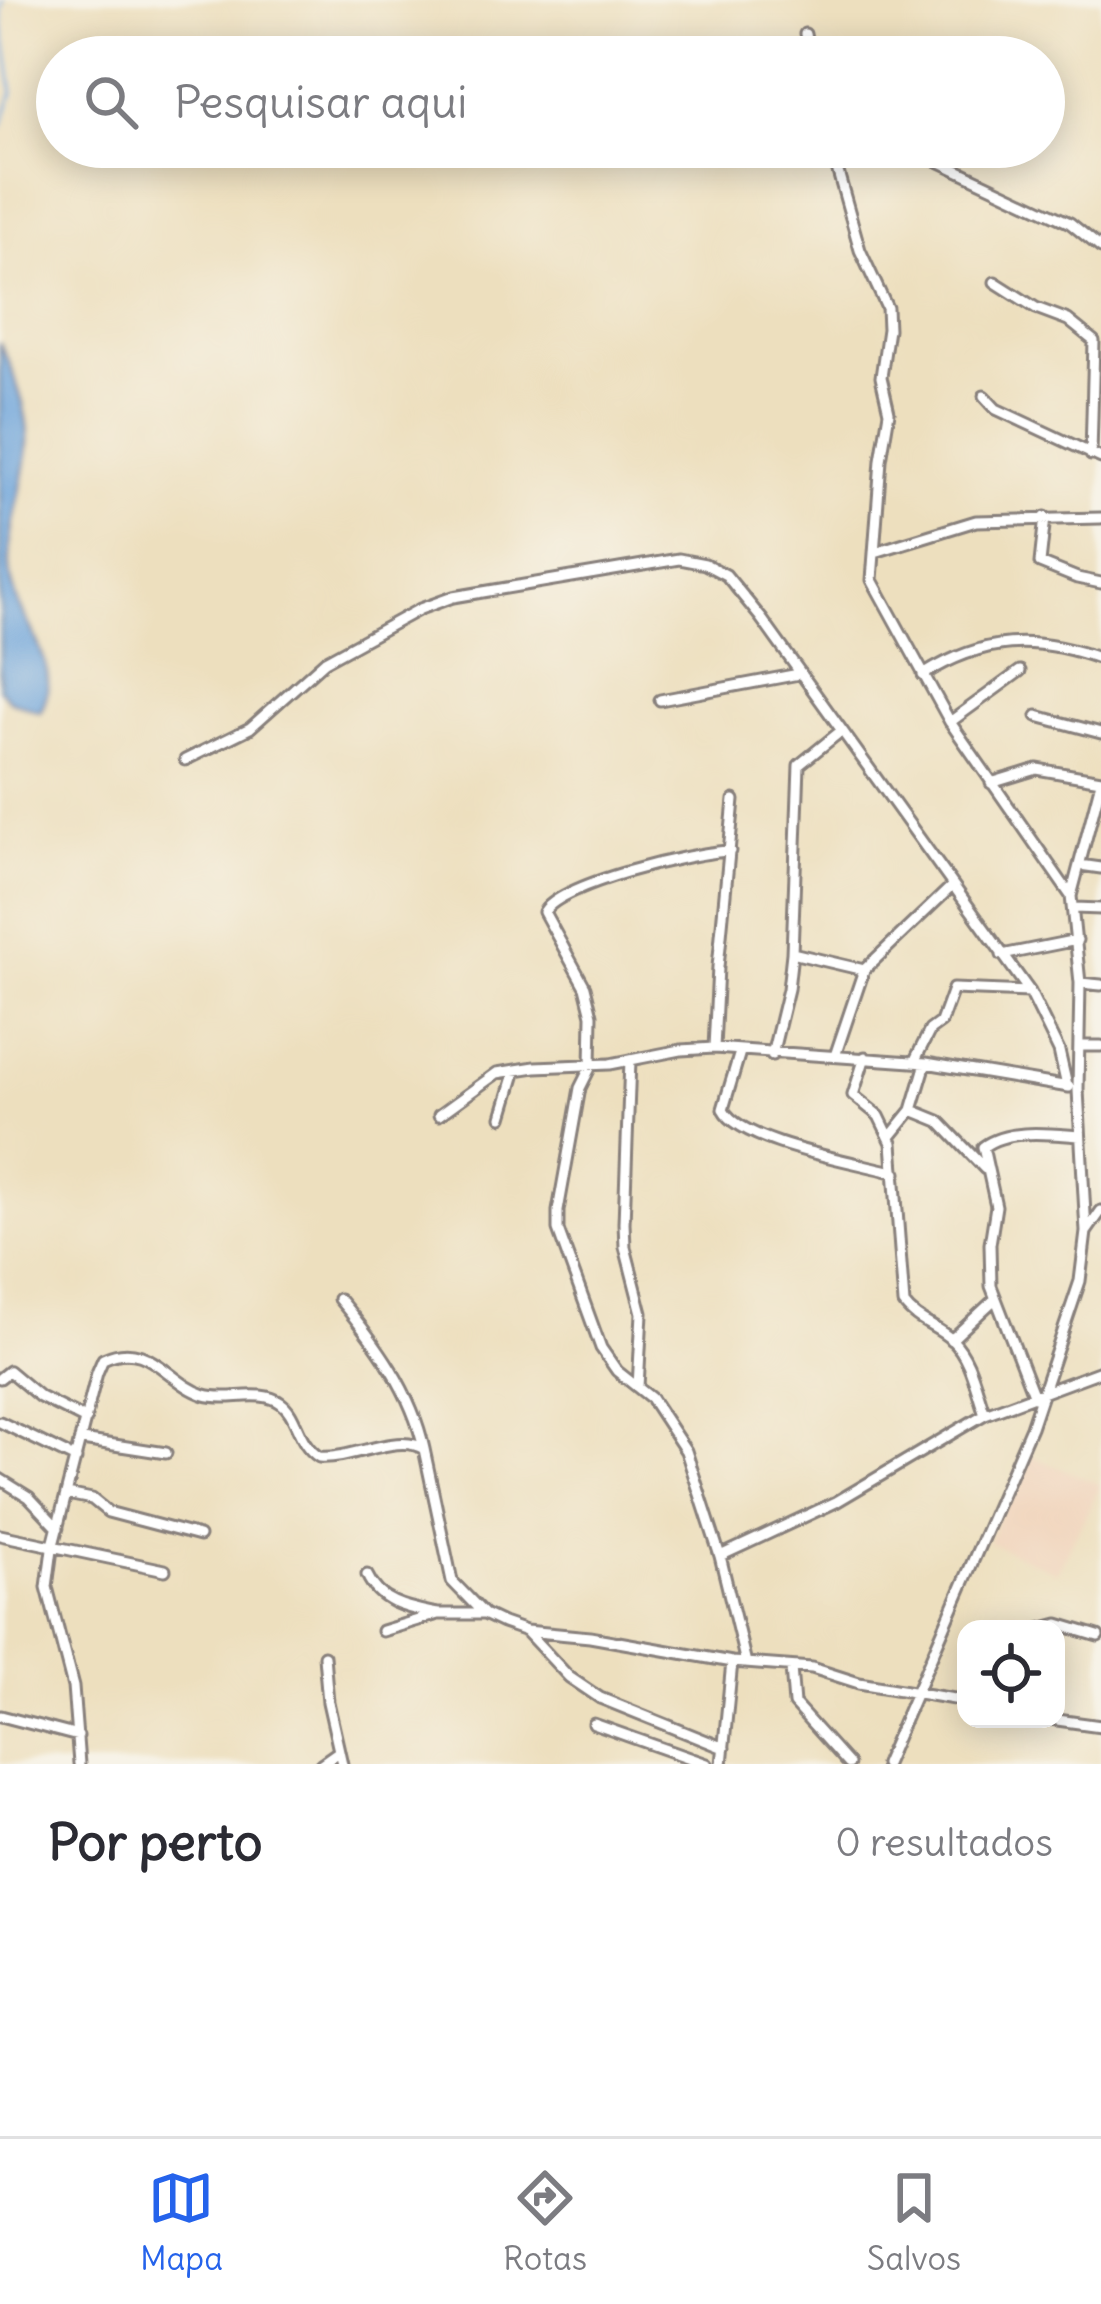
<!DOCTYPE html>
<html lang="pt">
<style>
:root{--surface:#fff;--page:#f2f2f3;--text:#2b2b33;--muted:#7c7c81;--line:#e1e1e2;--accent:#2563eb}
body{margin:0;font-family:Delius,sans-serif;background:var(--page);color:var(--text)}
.controls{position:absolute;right:36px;bottom:36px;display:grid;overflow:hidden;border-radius:24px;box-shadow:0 6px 30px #0003}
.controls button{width:108px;height:108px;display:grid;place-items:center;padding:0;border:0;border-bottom:3px solid var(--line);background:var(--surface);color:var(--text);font:60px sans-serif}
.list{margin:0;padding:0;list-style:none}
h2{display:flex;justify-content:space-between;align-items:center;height:156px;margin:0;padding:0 48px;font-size:51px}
h2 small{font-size:39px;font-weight:400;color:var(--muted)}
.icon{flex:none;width:66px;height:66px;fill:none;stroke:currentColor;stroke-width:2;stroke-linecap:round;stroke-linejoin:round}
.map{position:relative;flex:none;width:1101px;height:1764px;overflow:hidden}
.search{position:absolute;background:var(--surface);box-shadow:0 6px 30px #0003;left:36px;right:36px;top:36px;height:132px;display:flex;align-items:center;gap:30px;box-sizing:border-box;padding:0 42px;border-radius:66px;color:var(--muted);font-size:45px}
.sheet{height:372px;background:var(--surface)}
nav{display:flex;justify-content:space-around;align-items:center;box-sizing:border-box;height:168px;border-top:3px solid var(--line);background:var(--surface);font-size:33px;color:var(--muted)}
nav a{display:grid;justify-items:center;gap:6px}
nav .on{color:var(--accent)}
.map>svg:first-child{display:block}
.built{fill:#f1d5bd}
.water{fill:#6ca3da;stroke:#47628a;stroke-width:3}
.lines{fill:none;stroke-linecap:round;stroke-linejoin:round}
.stream{stroke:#6ca3da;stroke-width:3}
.minor-casing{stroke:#88807c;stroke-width:15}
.minor{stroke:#fff;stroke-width:9}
</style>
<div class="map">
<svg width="1101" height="1764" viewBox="0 0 1101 1764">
<rect width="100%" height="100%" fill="#f7f3e8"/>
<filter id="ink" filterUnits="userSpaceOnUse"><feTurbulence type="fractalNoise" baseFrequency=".00833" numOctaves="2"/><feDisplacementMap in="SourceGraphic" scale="24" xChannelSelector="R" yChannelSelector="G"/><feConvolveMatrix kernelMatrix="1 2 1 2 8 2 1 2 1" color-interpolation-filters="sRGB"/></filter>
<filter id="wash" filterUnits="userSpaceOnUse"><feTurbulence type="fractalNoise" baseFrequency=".004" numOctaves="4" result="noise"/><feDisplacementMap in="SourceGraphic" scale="48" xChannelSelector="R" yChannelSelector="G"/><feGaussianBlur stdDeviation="2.7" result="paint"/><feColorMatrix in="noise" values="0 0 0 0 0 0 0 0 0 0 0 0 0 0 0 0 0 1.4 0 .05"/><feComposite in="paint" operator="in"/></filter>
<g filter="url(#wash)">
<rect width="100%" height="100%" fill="#eddfbe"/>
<path class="built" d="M1026,1454L1101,1485L1057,1572L988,1542Z"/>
<path class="water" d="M0,343C13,371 29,410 28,441C26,485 7,526 10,571C14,619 68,664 40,712L9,700L0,689Z"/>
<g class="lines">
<path class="stream" d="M0,128L13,93L1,11L3,0"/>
</g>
</g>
<g filter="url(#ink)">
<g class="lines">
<g class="minor-casing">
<path id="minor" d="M805,34L809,57
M831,147L860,250L887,308L888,329L881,377L889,412L881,460L872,580L950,722L1071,896
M908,147L1070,223L1101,248
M995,282L1036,308L1068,320L1094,341L1091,455
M984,396L996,409L1101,458
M1045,517L1040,563L1077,578L1101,583
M875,552L976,521L1101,518
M923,675C984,637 1034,635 1101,659
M660,700L799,674
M1037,716L1101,733
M950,722L1020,671
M185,760L250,728L325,661L420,609L453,597L679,559L705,564L726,575L761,618L1030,992L1059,1051L1067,1086
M991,783L1037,769L1101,780
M730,851C694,852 561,883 544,912L585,987L592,1015L591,1066L580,1088L558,1211V1230L601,1348L617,1371L651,1398L686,1451L720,1556L746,1663
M1080,865L1101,868
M1075,908L1101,909
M792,953L864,970
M1002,955L1077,940
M1080,983L1101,985
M1079,1046H1101
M714,1048L718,967L734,800
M740,1052L723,1109C741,1144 858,1162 896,1173
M772,1055L788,989L792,953L799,765L841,731
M835,1056L864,970L952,886
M865,1057L853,1095L879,1116L892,1143L904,1304C916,1321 937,1326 952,1340C971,1358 976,1390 985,1414
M630,1060L624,1223L625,1247L642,1313L638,1387
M914,1062L930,1030L941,1022L953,989L1030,992
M912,1110L939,1121L985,1169
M439,1115L497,1073L535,1067L610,1064L681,1050L714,1048L926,1063L1069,1087
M502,1117L516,1070
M890,1137L912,1110L926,1063
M1087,1231L1101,1211
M339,1299C376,1343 412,1392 424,1449
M951,1340L995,1299
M0,1378L9,1371L40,1397L86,1420
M1034,1397L991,1286L990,1244L996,1206L983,1147C1007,1128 1051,1134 1080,1136
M0,1422L76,1459
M82,1440L166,1453
M0,1479L29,1497L58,1528
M67,1494L92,1499L108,1512L199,1536
M0,1535L165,1570
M720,1556L836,1502L985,1414L1101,1371
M367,1575C380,1604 408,1608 437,1614
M1040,1629L1058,1624L1098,1636
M382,1631L438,1614H482
M526,1631L569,1677L600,1698L724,1748
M324,1656L328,1702L342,1764
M791,1668L794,1704L848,1764
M1,1716L78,1736
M1050,1719L1101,1726
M594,1724L707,1764
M79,1764L73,1687L47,1587L52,1549L97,1373L103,1359C149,1337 167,1383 205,1395C229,1402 260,1388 281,1403C298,1415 296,1442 319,1457C353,1460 398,1432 424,1449L452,1581L484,1614L503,1623L526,1631L590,1637L732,1662L812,1668L859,1683L966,1701
M321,1764L338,1752
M722,1764L732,1662
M885,1764L1031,1427L1080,1281L1086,1232L1078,1090L1080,983L1071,896L1101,782"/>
</g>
<use href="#minor" class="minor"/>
</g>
</g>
</svg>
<div class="controls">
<button><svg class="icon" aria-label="locate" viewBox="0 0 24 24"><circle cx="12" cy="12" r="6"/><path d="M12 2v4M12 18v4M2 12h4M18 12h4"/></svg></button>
</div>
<div class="search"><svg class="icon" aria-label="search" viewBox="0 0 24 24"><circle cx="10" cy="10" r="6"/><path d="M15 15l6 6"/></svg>Pesquisar aqui</div>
</div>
<section class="sheet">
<h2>Por perto<small>0 resultados</small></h2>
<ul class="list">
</ul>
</section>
<nav>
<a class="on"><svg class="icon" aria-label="map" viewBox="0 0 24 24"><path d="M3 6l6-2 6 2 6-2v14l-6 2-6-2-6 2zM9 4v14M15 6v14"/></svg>Mapa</a>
<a><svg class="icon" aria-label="directions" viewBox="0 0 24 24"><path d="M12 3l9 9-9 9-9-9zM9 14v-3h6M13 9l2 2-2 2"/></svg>Rotas</a>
<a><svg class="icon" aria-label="saved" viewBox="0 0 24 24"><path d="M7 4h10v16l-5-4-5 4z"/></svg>Salvos</a>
</nav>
